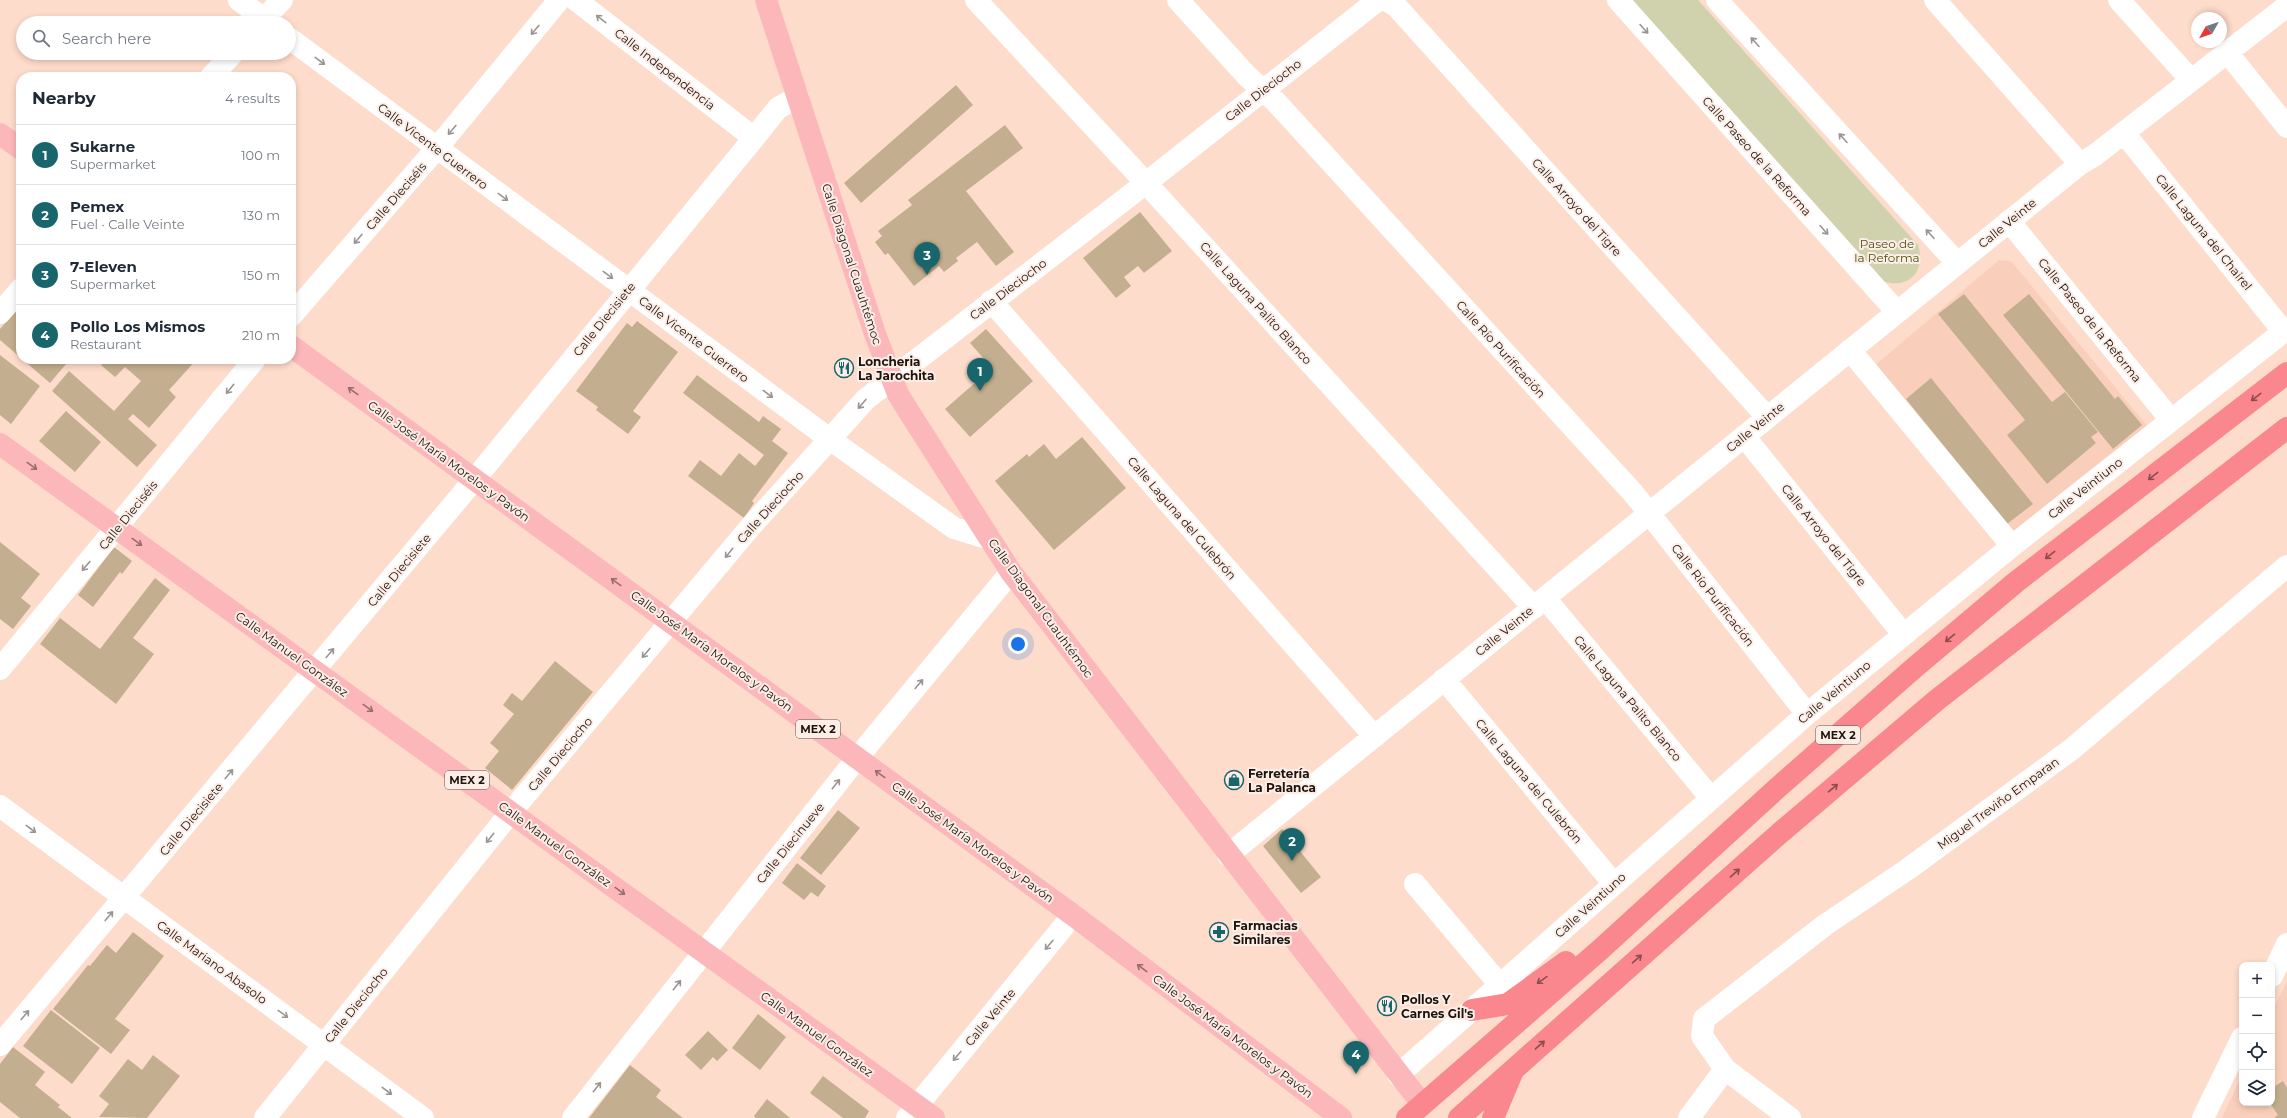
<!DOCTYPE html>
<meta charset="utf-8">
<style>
:root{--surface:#fff;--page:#f2f2f3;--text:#1f2937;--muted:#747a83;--line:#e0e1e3;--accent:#18656c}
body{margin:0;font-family:Montserrat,sans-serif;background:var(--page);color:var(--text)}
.controls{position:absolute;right:12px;bottom:12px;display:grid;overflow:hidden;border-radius:8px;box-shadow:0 2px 6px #0003}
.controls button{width:36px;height:36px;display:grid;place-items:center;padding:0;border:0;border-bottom:1px solid var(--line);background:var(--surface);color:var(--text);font:20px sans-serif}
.compass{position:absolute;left:2191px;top:12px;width:36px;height:36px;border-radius:50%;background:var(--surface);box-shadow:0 2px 6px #0003;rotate:230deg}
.you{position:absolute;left:1018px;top:644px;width:14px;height:14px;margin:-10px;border:3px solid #fff;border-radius:50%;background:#1a73e8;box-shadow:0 0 0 6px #1a73e833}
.badge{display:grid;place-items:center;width:26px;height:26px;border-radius:50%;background:var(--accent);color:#fff;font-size:13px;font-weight:700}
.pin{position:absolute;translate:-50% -33px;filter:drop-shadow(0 1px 2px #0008)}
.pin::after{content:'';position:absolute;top:21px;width:14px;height:12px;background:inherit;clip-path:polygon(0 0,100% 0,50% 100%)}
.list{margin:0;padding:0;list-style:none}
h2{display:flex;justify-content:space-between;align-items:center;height:52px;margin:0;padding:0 16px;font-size:17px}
h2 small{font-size:13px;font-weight:400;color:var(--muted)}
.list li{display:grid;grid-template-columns:26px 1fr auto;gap:12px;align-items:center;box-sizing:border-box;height:60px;padding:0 16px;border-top:1px solid var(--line)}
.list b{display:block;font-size:15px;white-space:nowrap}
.list p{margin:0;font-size:13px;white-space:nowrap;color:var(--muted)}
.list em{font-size:13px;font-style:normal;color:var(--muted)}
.icon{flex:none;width:22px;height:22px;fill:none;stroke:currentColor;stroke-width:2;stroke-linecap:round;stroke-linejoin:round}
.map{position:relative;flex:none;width:2287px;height:1118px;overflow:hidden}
.search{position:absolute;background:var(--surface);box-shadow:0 2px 6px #0003;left:16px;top:16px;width:280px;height:44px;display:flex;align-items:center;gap:10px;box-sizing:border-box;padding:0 14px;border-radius:22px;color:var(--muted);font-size:15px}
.panel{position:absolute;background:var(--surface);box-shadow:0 2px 6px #0003;left:16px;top:72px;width:280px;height:292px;border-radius:16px}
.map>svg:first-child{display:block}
.built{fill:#f9cfbb}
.green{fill:#d0d2ae}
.building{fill:#c3af8f}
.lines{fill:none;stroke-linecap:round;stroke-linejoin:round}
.minor{stroke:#fff;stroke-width:22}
.major{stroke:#fcb7bb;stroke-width:22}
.highway{stroke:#fa878e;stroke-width:22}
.oneway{stroke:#9a9592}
.oneway2{stroke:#986d6d}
.oneway3{stroke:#8c4d4e}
.labels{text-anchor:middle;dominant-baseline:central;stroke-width:4;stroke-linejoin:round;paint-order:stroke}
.shield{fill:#fceee7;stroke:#61554e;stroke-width:1}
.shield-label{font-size:11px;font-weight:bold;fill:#1e130d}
.street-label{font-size:12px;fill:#1e130d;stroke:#fceee7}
.park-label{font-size:12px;fill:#505115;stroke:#fceee7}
.poi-label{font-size:12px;font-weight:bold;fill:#1e130d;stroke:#fceee7;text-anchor:start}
</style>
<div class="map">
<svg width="2287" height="1118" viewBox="0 0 2287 1118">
<rect width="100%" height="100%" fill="#fedccb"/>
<path class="built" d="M1999,260L2011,261L2148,427L2013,536L1873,367Z
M2287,981V1118H2222L2242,1075V1103H2272V1012Z"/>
<path class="green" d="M1630,0H1698L1918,245C1927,273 1906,291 1880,280Z"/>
<path class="building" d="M956,85L973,105L861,203L844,183Z
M1005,125L1023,148L966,191L1014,252L996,266L977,242L956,258L958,261L944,272L939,266L914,286L888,253L885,255L875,242L882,236L878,231L912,205L908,200Z
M1140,212L1172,251L1144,273L1138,266L1124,277L1131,286L1116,298L1083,258Z
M1964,294L2052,402L2065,392L2098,432L2091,437L2096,443L2047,484L2007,435L2025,420L1938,314Z
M2029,294L2115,399L2118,396L2142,425L2113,449L2003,315Z
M21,304V358L0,340V329Z
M637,321L678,352L633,411L641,417L628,434L596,410L598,407L576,391L627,323L632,327Z
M986,329L1033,381L970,437L945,409L992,368L970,343Z
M0,355L40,386L11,424L0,415Z
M22,359H62L66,364L50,383Z
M107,359H197L169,390L176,397L149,428L133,414L128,419L157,445L137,467L52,391L69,371L114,411L141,381L125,367L115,377L101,365Z
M697,375L759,422L763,416L781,429L772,441L788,453L752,501L754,503L744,518L688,476L700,460L721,476L739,453L755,466L764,455L683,393Z
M1931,378L2033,504L2007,524L1906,399Z
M66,411L101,442L75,472L39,441Z
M1082,437L1126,488L1054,550L995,481L1027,454L1029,457L1044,444L1056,459Z
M0,542L40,574L21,598L31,606L13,629L0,619Z
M114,547L132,561L122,574L120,572L93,607L78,595Z
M155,578L170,590L133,638L154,654L116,704L40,644L60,618L100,649Z
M555,661L593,692L512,790L485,768L499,751L490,743L514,714L503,705L512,693L522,701Z
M838,810L860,828L821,875L800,858Z
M1282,829L1321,877L1301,893L1263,846Z
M797,863L826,886L818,897L811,892L804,900L782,883Z
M133,932L164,956L115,1019L130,1030L111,1054L53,1009L88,965L90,966L107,945L116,953Z
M51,1010L100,1048L72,1084L23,1046Z
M758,1014L786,1037L760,1070L732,1048Z
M708,1031L728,1050L717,1061L713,1057L701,1070L685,1055Z
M13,1047L45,1072L35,1085L60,1105L58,1107L72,1118H20L0,1102V1064Z
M153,1055L180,1076L147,1118L99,1117L109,1104L99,1096L128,1059L142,1070Z
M630,1065L661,1090L656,1097L683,1118H589Z
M823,1076L869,1111L865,1118H843L810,1093Z
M2283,1081L2287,1088V1118H2274L2278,1115L2270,1103L2272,1088Z
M767,1099L790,1118H756L754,1116Z"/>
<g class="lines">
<path class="minor" d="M239,0L269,23
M576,0L754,138
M976,0L1146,183L1534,608
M1178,0L1247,76L1275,101L1634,494L1807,714
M1386,0L1396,6L1767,417
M1618,0L1897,312
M1717,0L1957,263
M1935,0L2080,164
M2119,0L2191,80
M260,23L282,0
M289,38L831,440L954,528L990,539
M2227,52L2287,127
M211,77L233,53
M2124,133L2284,332
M2009,221L2171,420
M991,301L1374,736
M0,313L21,289
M291,316L437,148L559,0
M1850,350L2012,546
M1744,436L1903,634
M1545,598L1710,797
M0,669L255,359
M1444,679L1614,884
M0,806L423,1118
M1228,855L2080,164L2095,155L2287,6
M1415,884L1500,985
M2272,976L2287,944
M0,1045L474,480L754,138L778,108L798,97
M1398,1075L1807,714L2012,546L2287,329
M265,1118L511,812L752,525L866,399L1146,183L1378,0
M573,1118L858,757L1011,572
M907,1118L1073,915
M1689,1118L1725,1069
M1790,1118L1725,1069L1702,1036L1704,1019L1825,925L1908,869L2072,749L2287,566
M2203,1118L2242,1038"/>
<path class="major" d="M766,0L875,334L898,394L909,412L1011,572L1422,1104
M0,134L21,149
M291,346L1073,915L1341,1118
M0,444L934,1118"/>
<path class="highway" d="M1472,1010L1508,1004L1566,962
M1407,1118L1601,949L1774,791L1914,668L2016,582L2287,373
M1459,1118L1780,833L1938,699L2287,428
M1493,1118L1512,1073"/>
</g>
<defs><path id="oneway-shaft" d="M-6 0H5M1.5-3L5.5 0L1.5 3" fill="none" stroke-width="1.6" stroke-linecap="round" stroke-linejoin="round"/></defs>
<g class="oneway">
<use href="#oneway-shaft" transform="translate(601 19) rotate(-142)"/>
<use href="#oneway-shaft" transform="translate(1644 29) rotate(48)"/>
<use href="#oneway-shaft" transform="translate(535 30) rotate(130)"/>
<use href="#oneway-shaft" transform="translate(1755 42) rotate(-132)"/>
<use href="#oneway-shaft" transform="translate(320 61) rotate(37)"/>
<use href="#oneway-shaft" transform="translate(452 130) rotate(130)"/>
<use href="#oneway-shaft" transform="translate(1843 138) rotate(-132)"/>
<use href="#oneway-shaft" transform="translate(503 197) rotate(36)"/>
<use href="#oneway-shaft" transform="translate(1824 230) rotate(48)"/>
<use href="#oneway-shaft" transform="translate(1930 234) rotate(-132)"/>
<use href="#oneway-shaft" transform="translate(358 239) rotate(131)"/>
<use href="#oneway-shaft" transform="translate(608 275) rotate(36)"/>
<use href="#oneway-shaft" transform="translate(230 389) rotate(129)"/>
<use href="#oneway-shaft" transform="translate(768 394) rotate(37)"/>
<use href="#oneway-shaft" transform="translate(862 404) rotate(131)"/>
<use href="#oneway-shaft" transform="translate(729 553) rotate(129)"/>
<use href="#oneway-shaft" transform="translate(86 566) rotate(130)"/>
<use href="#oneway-shaft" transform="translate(330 653) rotate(-50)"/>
<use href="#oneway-shaft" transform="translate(646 653) rotate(130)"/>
<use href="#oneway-shaft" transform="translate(919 684) rotate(-50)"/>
<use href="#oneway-shaft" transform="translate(229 774) rotate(-50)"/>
<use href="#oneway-shaft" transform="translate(836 784) rotate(-51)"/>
<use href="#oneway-shaft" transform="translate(31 829) rotate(37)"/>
<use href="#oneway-shaft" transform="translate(490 838) rotate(129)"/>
<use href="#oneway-shaft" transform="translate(109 916) rotate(-50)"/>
<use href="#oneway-shaft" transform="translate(1049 945) rotate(130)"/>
<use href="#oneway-shaft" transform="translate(677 985) rotate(-52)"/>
<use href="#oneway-shaft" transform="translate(283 1014) rotate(36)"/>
<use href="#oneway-shaft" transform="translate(25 1015) rotate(-50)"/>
<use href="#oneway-shaft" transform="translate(957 1056) rotate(130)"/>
<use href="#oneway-shaft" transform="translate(597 1087) rotate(-52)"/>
<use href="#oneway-shaft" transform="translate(387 1091) rotate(37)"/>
</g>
<g class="oneway2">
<use href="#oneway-shaft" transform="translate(353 391) rotate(-144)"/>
<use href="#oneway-shaft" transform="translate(32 466) rotate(36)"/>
<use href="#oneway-shaft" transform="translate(137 542) rotate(36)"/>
<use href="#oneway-shaft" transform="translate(616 582) rotate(-144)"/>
<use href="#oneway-shaft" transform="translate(368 708) rotate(36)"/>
<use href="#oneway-shaft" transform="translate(880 774) rotate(-144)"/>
<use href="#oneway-shaft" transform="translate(620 891) rotate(36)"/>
<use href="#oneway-shaft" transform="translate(1142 968) rotate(-143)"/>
</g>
<g class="oneway3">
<use href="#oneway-shaft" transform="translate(2256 397) rotate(142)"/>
<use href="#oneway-shaft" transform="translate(2153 476) rotate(142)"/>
<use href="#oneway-shaft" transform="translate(2050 555) rotate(142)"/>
<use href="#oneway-shaft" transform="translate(1950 638) rotate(140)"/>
<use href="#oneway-shaft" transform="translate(1833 788) rotate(-40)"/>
<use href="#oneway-shaft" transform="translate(1735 873) rotate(-41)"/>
<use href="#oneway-shaft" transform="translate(1637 959) rotate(-41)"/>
<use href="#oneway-shaft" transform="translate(1542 980) rotate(145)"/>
<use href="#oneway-shaft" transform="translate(1540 1045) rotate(-41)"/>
</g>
<defs>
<g id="restaurant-ring" transform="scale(1)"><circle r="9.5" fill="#fceee7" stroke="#18656c" stroke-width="1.5"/><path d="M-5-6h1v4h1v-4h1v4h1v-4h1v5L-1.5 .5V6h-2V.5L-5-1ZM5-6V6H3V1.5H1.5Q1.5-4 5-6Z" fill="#18656c"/></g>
<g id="shop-ring" transform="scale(1)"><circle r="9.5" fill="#fceee7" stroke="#18656c" stroke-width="1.5"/><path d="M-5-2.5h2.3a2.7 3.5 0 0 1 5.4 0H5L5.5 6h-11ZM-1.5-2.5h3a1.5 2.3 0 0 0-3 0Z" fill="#18656c"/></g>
<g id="pharmacy-ring" transform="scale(1)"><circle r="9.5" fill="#fceee7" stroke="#18656c" stroke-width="1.5"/><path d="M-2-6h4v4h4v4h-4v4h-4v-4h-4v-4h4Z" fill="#18656c"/></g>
</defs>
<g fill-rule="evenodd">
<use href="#restaurant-ring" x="844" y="368"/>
<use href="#shop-ring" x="1234" y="780"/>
<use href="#pharmacy-ring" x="1219" y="932"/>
<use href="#restaurant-ring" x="1387" y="1006"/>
</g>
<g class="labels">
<g class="shield">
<rect x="796" y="720" width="44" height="18" rx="3"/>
<rect x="1816" y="726" width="44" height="18" rx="3"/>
<rect x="445" y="771" width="44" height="18" rx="3"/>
</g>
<g class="shield-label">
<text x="818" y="729">MEX 2</text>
<text x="1838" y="735">MEX 2</text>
<text x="467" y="780">MEX 2</text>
</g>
<g class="street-label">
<text transform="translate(665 69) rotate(38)">Calle Independencia</text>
<text transform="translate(1263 90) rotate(-38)">Calle Dieciocho</text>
<text transform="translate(433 146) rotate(37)">Calle Vicente Guerrero</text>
<text transform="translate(1757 156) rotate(48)">Calle Paseo de la Reforma</text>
<text transform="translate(396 196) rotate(-49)">Calle Dieciséis</text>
<text transform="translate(1577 207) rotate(48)">Calle Arroyo del Tigre</text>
<text transform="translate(2007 223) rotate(-39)">Calle Veinte</text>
<text transform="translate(2204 232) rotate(51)">Calle Laguna del Chairel</text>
<text transform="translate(852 264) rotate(72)">Calle Diagonal Cuauhtémoc</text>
<text transform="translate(1008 289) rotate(-37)">Calle Dieciocho</text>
<text transform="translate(1256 303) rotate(48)">Calle Laguna Palito Blanco</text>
<text transform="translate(604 319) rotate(-51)">Calle Diecisiete</text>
<text transform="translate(2090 320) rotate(51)">Calle Paseo de la Reforma</text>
<text transform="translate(694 339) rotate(37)">Calle Vicente Guerrero</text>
<text transform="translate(1501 349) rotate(48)">Calle Río Purificación</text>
<text transform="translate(1755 427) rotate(-39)">Calle Veinte</text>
<text transform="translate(449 461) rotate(36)">Calle José María Morelos y Pavón</text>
<text transform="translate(2085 488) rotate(-38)">Calle Veintiuno</text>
<text transform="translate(770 507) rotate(-48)">Calle Dieciocho</text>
<text transform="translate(128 515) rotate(-51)">Calle Dieciséis</text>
<text transform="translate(1182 518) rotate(49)">Calle Laguna del Culebrón</text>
<text transform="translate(1824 535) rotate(51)">Calle Arroyo del Tigre</text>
<text transform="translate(399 570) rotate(-50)">Calle Diecisiete</text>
<text transform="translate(1713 595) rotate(52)">Calle Río Purificación</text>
<text transform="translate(1041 608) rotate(54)">Calle Diagonal Cuauhtémoc</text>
<text transform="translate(1504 631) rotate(-39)">Calle Veinte</text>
<text transform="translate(712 651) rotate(36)">Calle José María Morelos y Pavón</text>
<text transform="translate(292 654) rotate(36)">Calle Manuel González</text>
<text transform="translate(1834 692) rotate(-40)">Calle Veintiuno</text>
<text transform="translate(1628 698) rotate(50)">Calle Laguna Palito Blanco</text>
<text transform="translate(560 754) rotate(-50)">Calle Dieciocho</text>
<text transform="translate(1529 781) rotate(50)">Calle Laguna del Culebrón</text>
<text transform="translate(1998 803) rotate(-36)">Miguel Treviño Emparan</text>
<text transform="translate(191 819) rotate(-50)">Calle Diecisiete</text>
<text transform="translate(973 842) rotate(36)">Calle José María Morelos y Pavón</text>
<text transform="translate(790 843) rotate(-51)">Calle Diecinueve</text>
<text transform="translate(555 844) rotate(36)">Calle Manuel González</text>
<text transform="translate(1590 905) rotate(-42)">Calle Veintiuno</text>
<text transform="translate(212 962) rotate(36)">Calle Mariano Abasolo</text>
<text transform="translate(356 1005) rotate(-51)">Calle Dieciocho</text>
<text transform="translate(990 1017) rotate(-50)">Calle Veinte</text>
<text transform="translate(817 1034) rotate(36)">Calle Manuel González</text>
<text transform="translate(1233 1036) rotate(37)">Calle José María Morelos y Pavón</text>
</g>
<g class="park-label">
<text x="1887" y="243">Paseo de<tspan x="1887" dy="14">la Reforma</tspan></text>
</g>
<g class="poi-label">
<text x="858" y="361">Loncheria<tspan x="858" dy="14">La Jarochita</tspan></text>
<text x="1248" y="773">Ferretería<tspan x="1248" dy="14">La Palanca</tspan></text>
<text x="1233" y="925">Farmacias<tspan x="1233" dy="14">Similares</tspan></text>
<text x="1401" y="999">Pollos Y<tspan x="1401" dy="14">Carnes Gil's</tspan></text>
</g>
</g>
</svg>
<div class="controls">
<button>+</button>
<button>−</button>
<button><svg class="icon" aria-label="locate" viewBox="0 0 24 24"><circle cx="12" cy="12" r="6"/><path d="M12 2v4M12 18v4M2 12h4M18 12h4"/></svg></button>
<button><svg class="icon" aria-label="layers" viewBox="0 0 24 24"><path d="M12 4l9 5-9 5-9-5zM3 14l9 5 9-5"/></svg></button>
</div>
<svg class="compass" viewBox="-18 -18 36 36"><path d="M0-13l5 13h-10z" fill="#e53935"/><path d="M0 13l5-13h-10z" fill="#747a83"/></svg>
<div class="you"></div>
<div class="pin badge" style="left:980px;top:391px">1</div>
<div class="pin badge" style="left:1292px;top:861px">2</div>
<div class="pin badge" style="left:927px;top:275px">3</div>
<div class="pin badge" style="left:1356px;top:1074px">4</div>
<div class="search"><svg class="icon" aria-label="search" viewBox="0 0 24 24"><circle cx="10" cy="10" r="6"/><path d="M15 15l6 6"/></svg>Search here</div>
<section class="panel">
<h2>Nearby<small>4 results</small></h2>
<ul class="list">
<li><span class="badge">1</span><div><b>Sukarne</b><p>Supermarket</p></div><em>100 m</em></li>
<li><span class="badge">2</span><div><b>Pemex</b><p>Fuel · Calle Veinte</p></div><em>130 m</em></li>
<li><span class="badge">3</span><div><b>7-Eleven</b><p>Supermarket</p></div><em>150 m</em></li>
<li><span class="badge">4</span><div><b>Pollo Los Mismos</b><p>Restaurant</p></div><em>210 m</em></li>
</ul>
</section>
</div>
